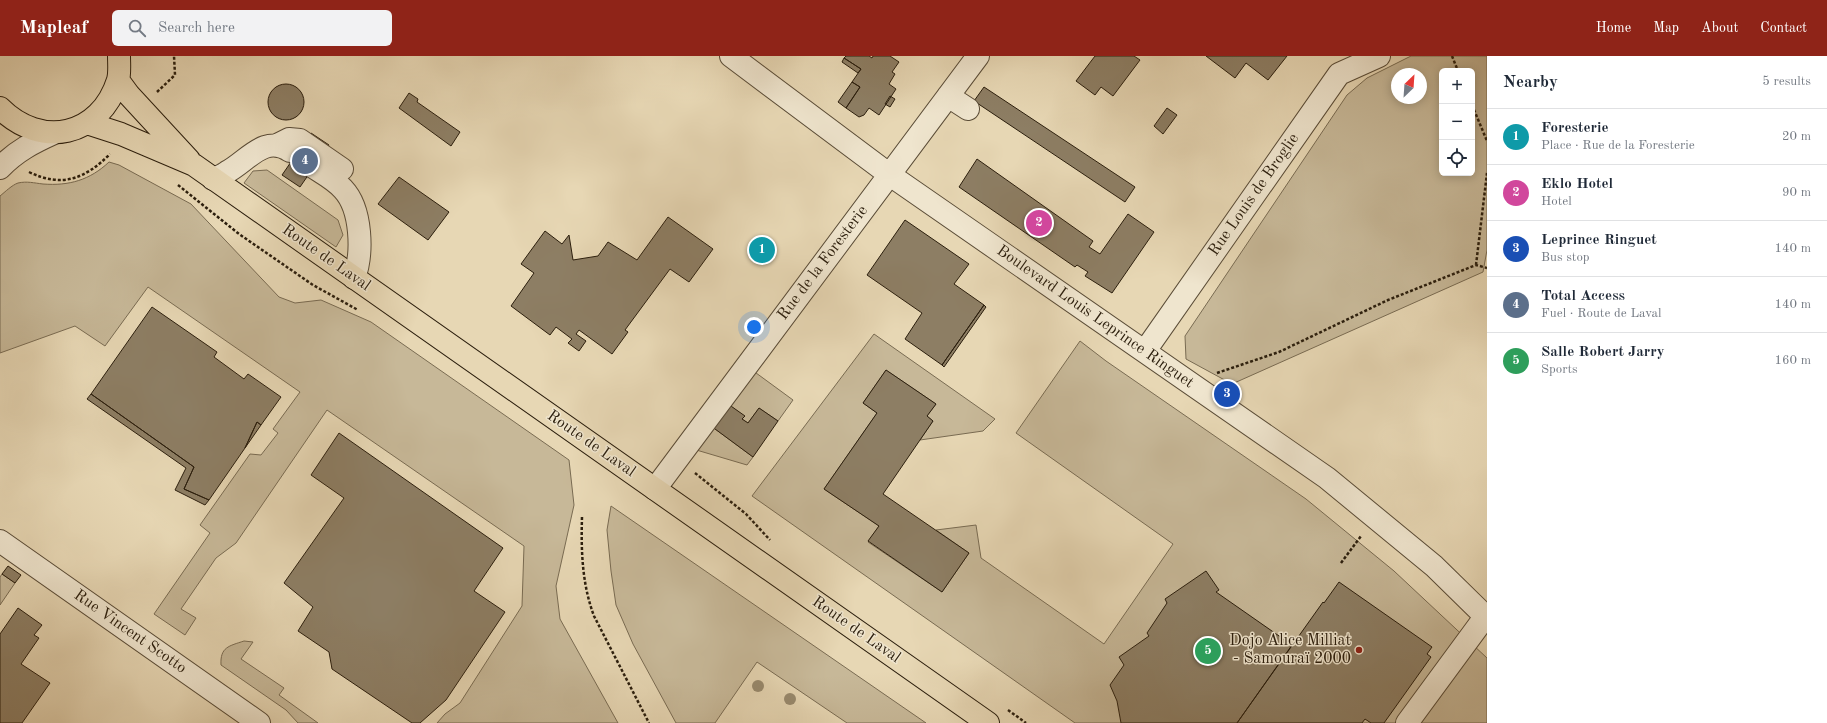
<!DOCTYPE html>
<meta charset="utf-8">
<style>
:root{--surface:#fff;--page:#f2f2f3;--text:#1f2937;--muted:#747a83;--line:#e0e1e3;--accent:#8f2418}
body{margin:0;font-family:"Old Standard TT",serif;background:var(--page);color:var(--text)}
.controls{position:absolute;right:12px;top:12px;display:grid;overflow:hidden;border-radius:6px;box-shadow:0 2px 10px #0003}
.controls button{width:36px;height:36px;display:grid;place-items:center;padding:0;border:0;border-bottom:1px solid var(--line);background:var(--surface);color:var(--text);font:20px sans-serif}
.compass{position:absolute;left:1391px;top:12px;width:36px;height:36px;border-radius:50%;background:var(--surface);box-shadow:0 2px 10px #0003;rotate:25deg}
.you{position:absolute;left:754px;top:271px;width:14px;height:14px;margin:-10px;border:3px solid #fff;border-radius:50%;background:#1a73e8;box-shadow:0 0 0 6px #1a73e833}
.badge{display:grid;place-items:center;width:26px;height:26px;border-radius:50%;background:var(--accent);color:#fff;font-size:13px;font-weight:700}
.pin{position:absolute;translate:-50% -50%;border:2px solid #fff;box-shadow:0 1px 4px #0006}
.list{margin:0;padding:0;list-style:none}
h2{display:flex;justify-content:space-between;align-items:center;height:52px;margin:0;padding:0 16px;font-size:17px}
h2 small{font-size:13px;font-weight:400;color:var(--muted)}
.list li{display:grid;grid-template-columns:26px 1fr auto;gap:12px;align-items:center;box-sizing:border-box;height:56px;padding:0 16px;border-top:1px solid var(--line)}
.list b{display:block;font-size:15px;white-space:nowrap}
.list p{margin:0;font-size:13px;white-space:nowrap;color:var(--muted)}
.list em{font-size:13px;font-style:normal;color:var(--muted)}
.icon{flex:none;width:22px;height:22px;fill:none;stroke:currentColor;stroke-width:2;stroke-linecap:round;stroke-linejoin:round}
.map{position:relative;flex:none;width:1487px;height:667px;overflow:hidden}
header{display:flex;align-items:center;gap:24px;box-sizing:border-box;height:56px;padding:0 20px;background:var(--accent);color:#fff}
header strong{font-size:19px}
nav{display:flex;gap:22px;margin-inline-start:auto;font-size:14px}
.search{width:280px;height:36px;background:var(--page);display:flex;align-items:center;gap:10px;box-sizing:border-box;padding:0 14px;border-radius:6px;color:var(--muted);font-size:15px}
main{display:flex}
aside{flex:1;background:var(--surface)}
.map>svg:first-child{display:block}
.green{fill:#c7b898;stroke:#796b52;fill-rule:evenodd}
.building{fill:#8d7e64;stroke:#2b1e0d}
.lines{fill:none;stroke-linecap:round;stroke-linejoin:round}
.minor-tunnel{stroke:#c1b293;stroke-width:22;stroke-dasharray:22 11;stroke-linecap:butt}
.minor-casing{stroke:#5a4c37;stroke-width:24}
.major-casing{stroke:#2b1e0d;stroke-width:24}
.path{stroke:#2b1e0d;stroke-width:2.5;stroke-dasharray:3 2;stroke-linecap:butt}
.minor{stroke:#efe5ce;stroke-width:22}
.major{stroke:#e7d7b4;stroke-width:22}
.tree{fill:#998b6f}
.poi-dot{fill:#8f2418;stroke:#efe5ce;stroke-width:1.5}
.labels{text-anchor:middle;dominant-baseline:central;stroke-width:3;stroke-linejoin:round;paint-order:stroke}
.street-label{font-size:16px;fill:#2b1e0d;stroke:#efe5ce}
.poi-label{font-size:16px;fill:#2b1e0d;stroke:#efe5ce;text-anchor:end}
</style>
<header>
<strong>Mapleaf</strong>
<div class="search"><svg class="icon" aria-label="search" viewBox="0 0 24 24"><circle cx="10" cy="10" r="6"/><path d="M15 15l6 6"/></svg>Search here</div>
<nav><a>Home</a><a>Map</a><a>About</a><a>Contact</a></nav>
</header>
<main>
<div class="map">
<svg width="1487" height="667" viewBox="0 0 1487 667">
<rect width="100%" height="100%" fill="#e7d7b4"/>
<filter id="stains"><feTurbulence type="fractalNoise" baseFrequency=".005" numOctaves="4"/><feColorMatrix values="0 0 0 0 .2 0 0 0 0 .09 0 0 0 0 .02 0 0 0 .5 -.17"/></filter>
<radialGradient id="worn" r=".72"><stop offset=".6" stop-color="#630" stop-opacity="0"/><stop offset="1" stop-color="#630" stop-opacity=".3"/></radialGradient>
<path class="green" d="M1411,0H1487V194L1483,216L1232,328L1186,303L1185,280L1347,39L1367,22ZM1442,15H1472V117H1442ZM1397,18H1421V42H1397Z
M109,106L119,109L191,148L279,241L295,247L321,244L371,266L569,404L574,449L556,530L560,563L618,667H437L445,658L460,647L522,550L524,490L327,354L236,487L216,502L181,553L196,562L185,579L154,558L210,477L200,469L250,398L261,399L278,377L273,373L300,336L148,231L105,290L75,270L0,297V140C5,136 12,129 18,127C27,125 34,127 43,128C69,130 90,124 109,106Z
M267,114L338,164L343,179L336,191L244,127L253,115Z
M874,278L995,363L983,375L920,384L933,365L927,360L936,348L886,314L863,347L877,357L824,433L879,470L868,486L942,536L969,497L936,474L976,469L981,502L1104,588L1173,488L1016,377L1080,285L1106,305L1306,443L1394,515L1487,602V667H1075L752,440Z
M752,314L793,344L778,365L759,352L748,367L742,363L744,360L728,348Z
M711,370L753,401L747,409L693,393Z
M611,450L926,667H847L757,606L715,667H676L633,588L616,549L611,515L607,474Z
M2,518L15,527L0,549V521Z
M244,585L253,586L241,603L284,632L279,639L318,667H298L286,654L221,609C220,591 229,590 244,585Z"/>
<path class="building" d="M846,0H869L872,2L873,0H890L899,6L892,16L895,18L889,28L896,33L879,59L869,52L864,59L859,61L846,52L860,31L852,26L861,13L844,2Z
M1095,0H1134L1140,4L1113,40L1101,31L1095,39L1076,25Z
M1206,0H1287L1268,24L1246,7L1235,22Z
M844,2L861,13L858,17L842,6Z
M852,26L860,31L846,52L838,46Z
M268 46a18 18 0 1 1 36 0a18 18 0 1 1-36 0Z
M984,31L1135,131L1125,146L974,45Z
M409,37L418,43L417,46L460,76L451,90L399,52Z
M890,40L895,43L890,51L885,48Z
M1167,52L1177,59L1163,78L1154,70Z
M311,77L329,89L300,131L282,119Z
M977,103L1093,185L1089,191L1100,198L1128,158L1154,176L1112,237L1085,220L1088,216L1077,209L1075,211L959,131Z
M399,121L449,156L428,184L378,148Z
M668,161L713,193L689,226L670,213L625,274L628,276L612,298L579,274L576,278L586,285L579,295L568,287L572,283L556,271L550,279L511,250L534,217L521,208L545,175L562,188L569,179L573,204L598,200L608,186L637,204Z
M905,164L969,208L954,228L984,249L942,309L905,283L922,257L867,219Z
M763,186L769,191L762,202L755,197Z
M984,249L986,251L944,311L942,309Z
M152,251L217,296L214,301L244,323L248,318L281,341L261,369L257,366L245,392L209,444L184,433L194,411L91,338Z
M886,314L936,348L927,360L933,365L883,438L969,497L942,536L868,485L879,470L824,433L877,357L863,347Z
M91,338L194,411L184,433L209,444L205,449L175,434L186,412L87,343Z
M728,348L745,360L742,363L748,367L759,352L778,365L753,401L711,370Z
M257,366L261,369L245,392Z
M339,377L503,492L474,535L505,556L446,644L420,667H412L332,613L329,596L298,575L313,551L284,527L344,442L311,419Z
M8,510L21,519L15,527L2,518Z
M1206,515L1219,534L1216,536L1292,589L1237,667H1121L1117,645L1110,629L1124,609L1119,601L1149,580L1147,577L1167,547L1165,543Z
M1339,526L1432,591L1427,598L1431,601L1384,667H1371L1365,663L1362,667H1237L1323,546L1324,547Z
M18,552L42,569L34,579L39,582L21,608L50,627L22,667H0V578Z"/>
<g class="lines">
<path class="minor-tunnel" d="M296,99L313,111"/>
<g class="minor-casing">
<path id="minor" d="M731,0L890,119L1327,422L1434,510L1487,562
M948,40L968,53
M277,89L289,83L300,84L342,113
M313,111C324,118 335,124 343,133C362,153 363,198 354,222
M0,112C16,95 34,86 54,77
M213,123C218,121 223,119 227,116C248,105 264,78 290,95
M1145,295L1339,18L1379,0
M655,433L978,0
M0,485L259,667
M1407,667L1485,561"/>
</g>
<g class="major-casing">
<path id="major" d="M118,24L129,39L189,104
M0,52C41,93 100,81 118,24C120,17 119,8 119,0
M87,67L121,78L194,109L988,667"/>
</g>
<path class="path" d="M1452,0L1458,15
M157,36L175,19L174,0
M1472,49L1487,85
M29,116C62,132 85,123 110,98
M178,129L239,178L313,229L358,254
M1476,209L1487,117
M1217,317L1279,296L1388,244L1476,209L1487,212
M695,417L746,458L770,484
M582,461C581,495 582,528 594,560L649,667
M1341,507L1361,480
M1008,654L1026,667"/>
<use href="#minor" class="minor"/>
<use href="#major" class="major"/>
</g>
<g class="tree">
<circle cx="758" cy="630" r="6"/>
<circle cx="790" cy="643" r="6"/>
</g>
<circle class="poi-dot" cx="1359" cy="594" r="4"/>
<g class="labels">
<g class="street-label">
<text transform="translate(1254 139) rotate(-55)">Rue Louis de Broglie</text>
<text transform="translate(326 202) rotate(35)">Route de Laval</text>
<text transform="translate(823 207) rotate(-53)">Rue de la Foresterie</text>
<text transform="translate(1095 261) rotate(35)">Boulevard Louis Leprince Ringuet</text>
<text transform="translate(591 388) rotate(35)">Route de Laval</text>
<text transform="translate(856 574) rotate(35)">Route de Laval</text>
<text transform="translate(130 576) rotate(35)">Rue Vincent Scotto</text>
</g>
<g class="poi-label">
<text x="1351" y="585">Dojo Alice Milliat<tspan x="1351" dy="18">- Samouraï 2000</tspan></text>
</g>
</g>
<rect width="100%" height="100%" filter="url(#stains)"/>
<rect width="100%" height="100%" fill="url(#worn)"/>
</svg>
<div class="controls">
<button>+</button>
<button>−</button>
<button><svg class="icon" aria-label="locate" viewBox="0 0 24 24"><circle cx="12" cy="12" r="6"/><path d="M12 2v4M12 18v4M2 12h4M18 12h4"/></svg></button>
</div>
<svg class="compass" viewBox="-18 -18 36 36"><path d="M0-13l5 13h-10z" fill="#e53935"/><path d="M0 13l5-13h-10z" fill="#747a83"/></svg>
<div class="you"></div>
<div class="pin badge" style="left:762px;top:194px;background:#0f9aa8">1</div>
<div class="pin badge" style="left:1039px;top:167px;background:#d1479c">2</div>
<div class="pin badge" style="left:1227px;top:338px;background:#1a4fb4">3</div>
<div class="pin badge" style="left:305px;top:105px;background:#5c6f8a">4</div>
<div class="pin badge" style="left:1208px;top:595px;background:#2e9e5b">5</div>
</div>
<aside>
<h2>Nearby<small>5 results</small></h2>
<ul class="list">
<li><span class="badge" style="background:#0f9aa8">1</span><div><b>Foresterie</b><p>Place · Rue de la Foresterie</p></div><em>20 m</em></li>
<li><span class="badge" style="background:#d1479c">2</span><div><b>Eklo Hotel</b><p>Hotel</p></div><em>90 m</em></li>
<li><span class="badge" style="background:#1a4fb4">3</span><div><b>Leprince Ringuet</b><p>Bus stop</p></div><em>140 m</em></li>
<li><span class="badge" style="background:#5c6f8a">4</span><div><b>Total Access</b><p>Fuel · Route de Laval</p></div><em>140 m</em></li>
<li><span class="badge" style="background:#2e9e5b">5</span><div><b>Salle Robert Jarry</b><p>Sports</p></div><em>160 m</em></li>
</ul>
</aside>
</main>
